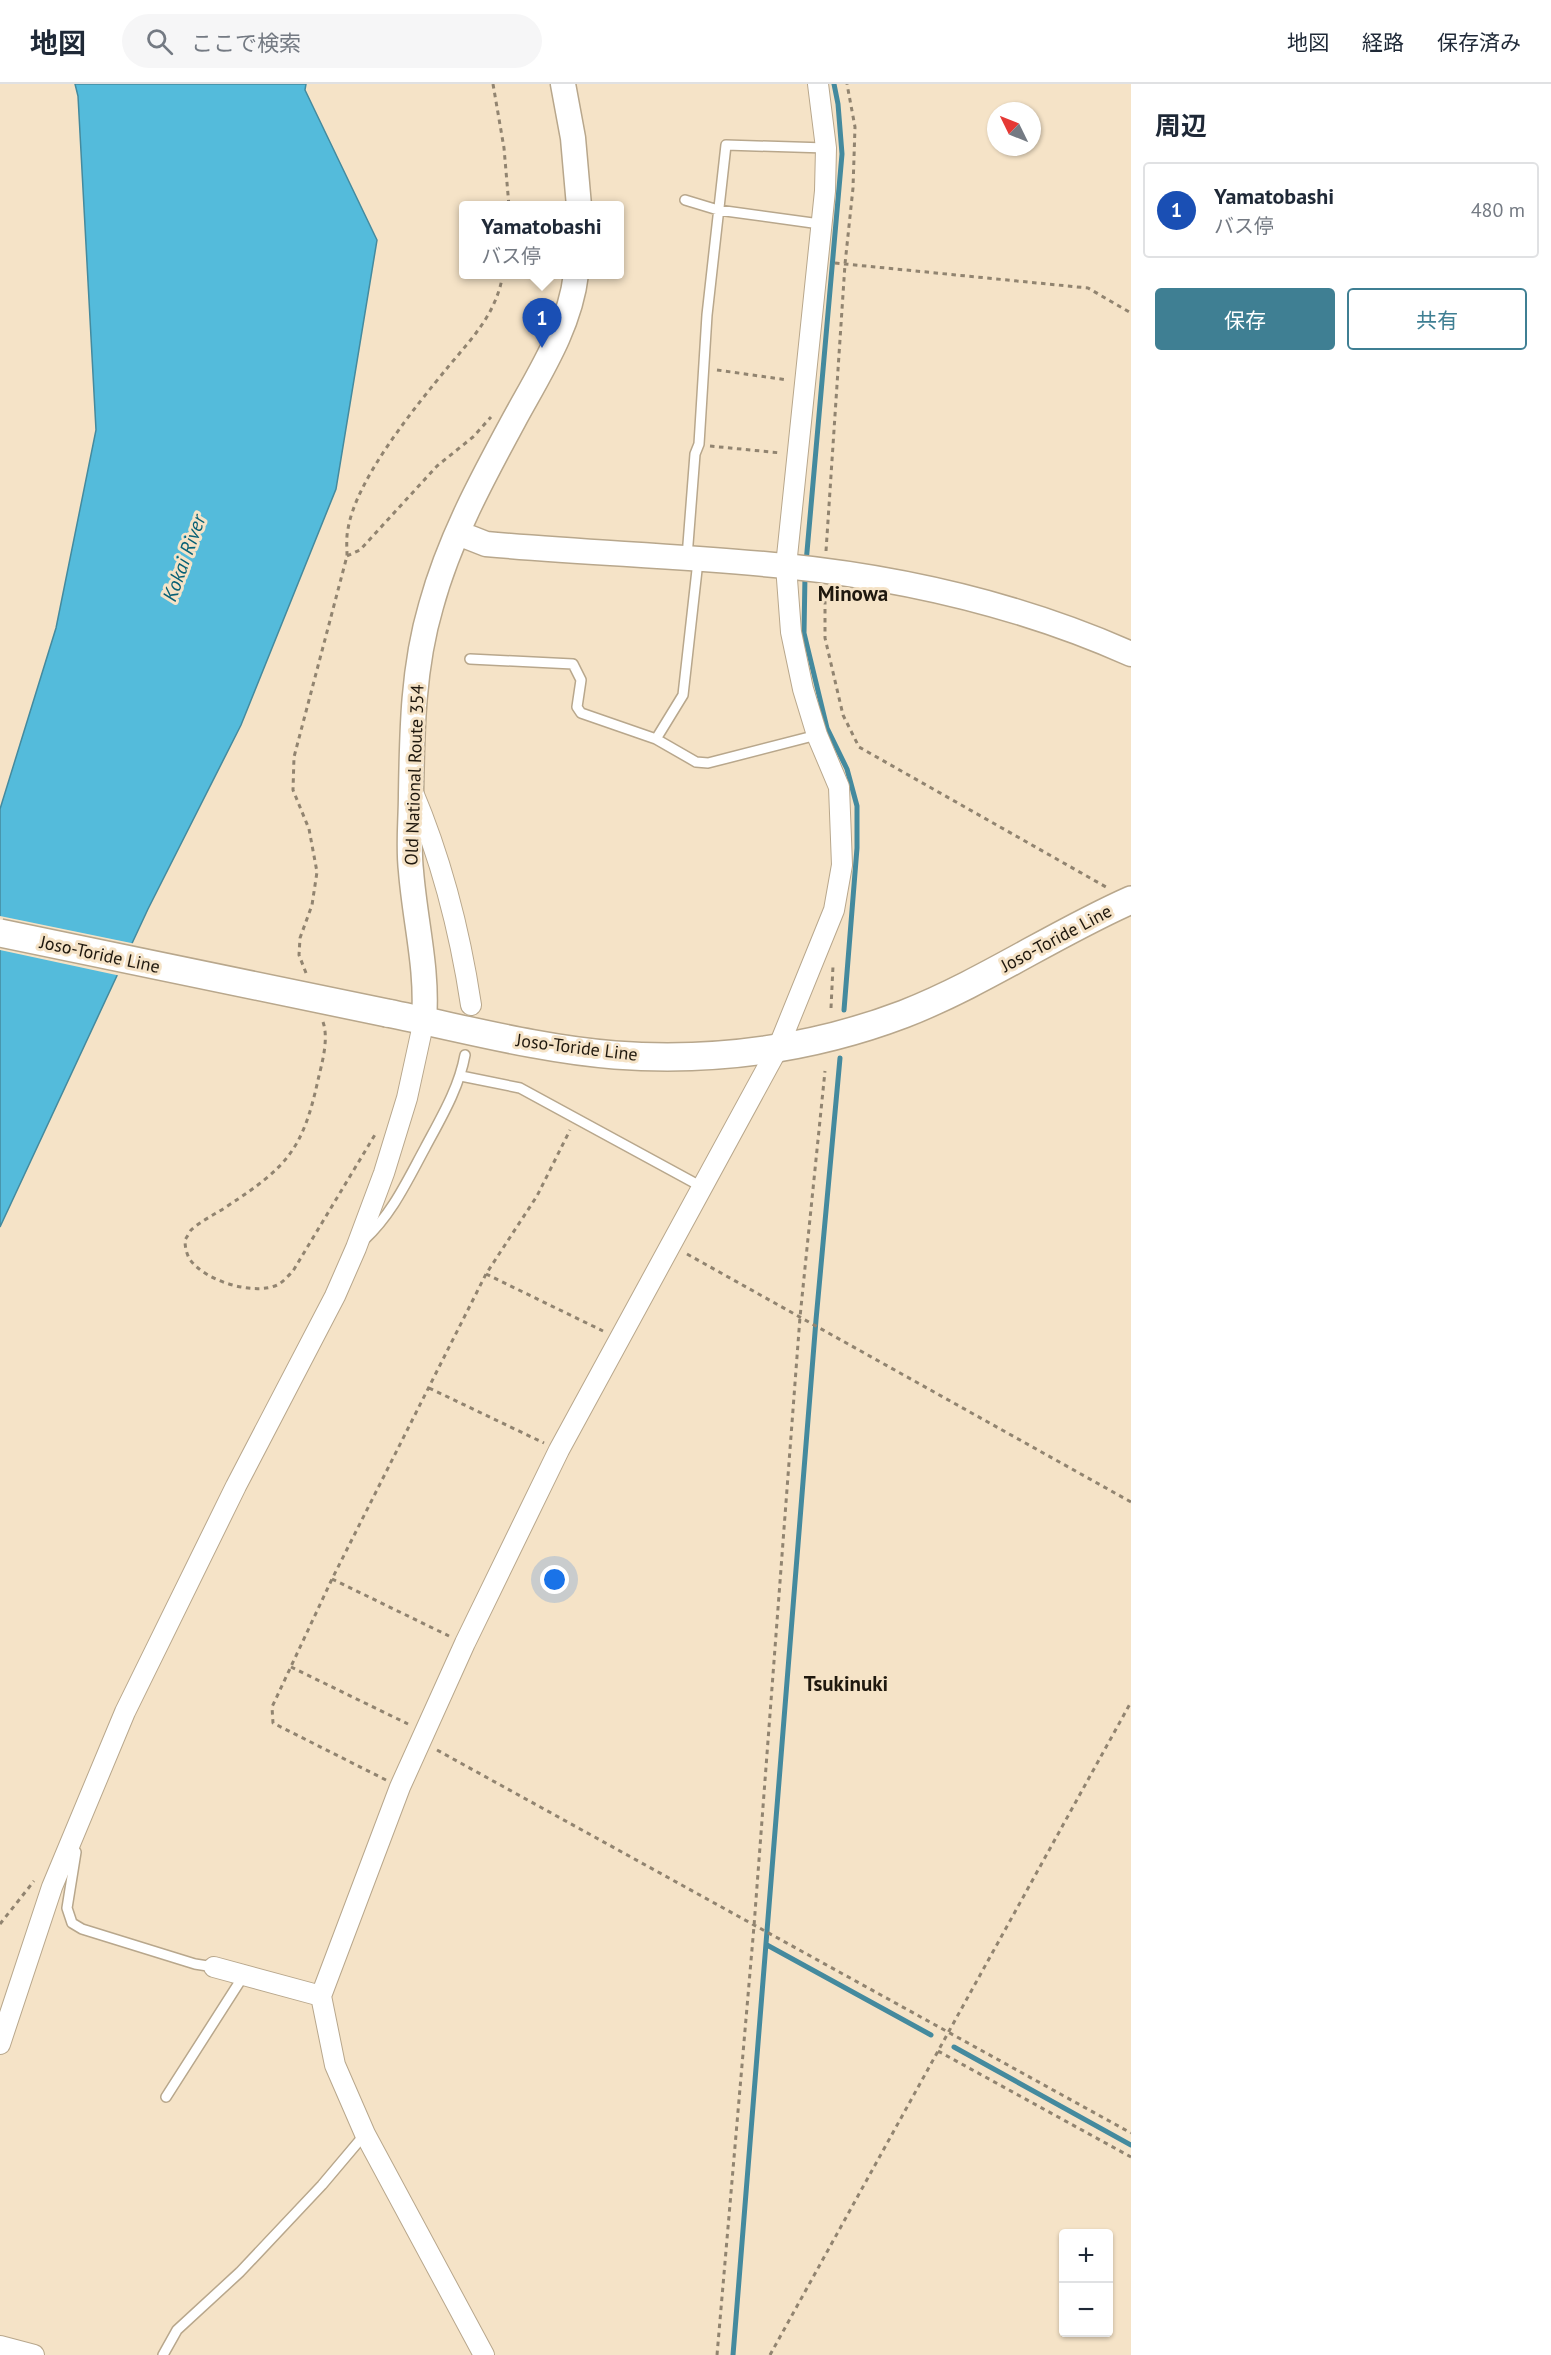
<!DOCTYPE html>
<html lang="ja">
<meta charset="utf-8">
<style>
:root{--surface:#fff;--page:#f6f6f7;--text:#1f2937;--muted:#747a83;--line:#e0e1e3;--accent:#3f7f93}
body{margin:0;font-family:"PT Sans","Noto Sans JP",sans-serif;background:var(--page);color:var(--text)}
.controls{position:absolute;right:18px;bottom:18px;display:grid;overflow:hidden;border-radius:6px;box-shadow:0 2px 4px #0004}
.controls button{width:54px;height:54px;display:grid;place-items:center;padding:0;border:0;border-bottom:2px solid var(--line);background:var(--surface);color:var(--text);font:30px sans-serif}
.compass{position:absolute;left:987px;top:18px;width:54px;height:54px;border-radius:50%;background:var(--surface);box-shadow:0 2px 4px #0004;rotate:313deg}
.you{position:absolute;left:555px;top:1496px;width:21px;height:21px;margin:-15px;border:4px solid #fff;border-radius:50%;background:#1a73e8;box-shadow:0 0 0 9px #1a73e833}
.badge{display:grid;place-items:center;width:39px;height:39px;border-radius:50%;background:var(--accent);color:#fff;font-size:20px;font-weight:700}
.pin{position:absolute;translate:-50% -50px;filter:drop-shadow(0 2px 3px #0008)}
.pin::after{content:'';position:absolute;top:32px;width:21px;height:18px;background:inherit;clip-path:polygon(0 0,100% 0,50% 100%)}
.popup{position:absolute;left:459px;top:117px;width:165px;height:78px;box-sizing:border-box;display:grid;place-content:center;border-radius:6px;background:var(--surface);filter:drop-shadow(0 2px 4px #0005);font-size:20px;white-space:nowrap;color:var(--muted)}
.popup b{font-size:22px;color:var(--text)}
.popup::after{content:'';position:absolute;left:50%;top:100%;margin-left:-12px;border:12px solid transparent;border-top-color:var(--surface)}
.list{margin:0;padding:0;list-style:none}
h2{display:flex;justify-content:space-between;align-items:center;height:78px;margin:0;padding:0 24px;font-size:26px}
h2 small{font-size:20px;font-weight:400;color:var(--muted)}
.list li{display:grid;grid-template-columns:39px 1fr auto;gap:18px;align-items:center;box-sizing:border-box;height:96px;margin:0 12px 12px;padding:0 12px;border:2px solid var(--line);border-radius:6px}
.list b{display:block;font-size:22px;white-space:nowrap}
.list p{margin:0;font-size:20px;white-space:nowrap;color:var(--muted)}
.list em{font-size:20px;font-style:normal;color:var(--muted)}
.actions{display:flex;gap:12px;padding:18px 24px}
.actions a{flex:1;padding:14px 0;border:2px solid var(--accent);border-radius:6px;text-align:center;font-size:21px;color:var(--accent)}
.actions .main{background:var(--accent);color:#fff}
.icon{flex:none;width:33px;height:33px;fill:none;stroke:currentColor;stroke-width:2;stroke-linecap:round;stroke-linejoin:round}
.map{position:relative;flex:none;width:1131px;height:2271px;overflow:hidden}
header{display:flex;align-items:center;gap:36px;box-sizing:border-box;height:84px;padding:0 30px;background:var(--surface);border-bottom:2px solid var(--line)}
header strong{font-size:28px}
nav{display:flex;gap:33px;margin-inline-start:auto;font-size:21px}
.search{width:420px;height:54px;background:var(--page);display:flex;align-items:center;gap:15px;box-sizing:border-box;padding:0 21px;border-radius:33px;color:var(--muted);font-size:22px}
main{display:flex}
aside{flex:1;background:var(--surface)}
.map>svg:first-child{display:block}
.water{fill:#54bbdb;stroke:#448a9e;stroke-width:1.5}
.pier{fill:#f5e3c7}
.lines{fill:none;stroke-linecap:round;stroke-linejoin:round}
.stream{stroke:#448a9e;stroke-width:5}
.service-casing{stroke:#b8a78c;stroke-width:12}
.minor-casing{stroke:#b8a78c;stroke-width:22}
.tertiary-casing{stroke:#b8a78c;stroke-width:27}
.secondary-casing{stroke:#b8a78c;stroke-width:30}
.path{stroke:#918470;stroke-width:3;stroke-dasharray:4.5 4.5;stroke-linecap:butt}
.service{stroke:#fff;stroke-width:9}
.minor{stroke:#fff;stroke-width:20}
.tertiary{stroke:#fff;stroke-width:24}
.secondary{stroke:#fff;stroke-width:27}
.secondary-bridge-casing{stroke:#b8a78c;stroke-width:30;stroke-linecap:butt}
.secondary-bridge{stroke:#fff;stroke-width:27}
.labels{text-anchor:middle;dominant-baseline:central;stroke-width:6;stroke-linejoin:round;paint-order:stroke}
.street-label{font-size:18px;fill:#1f180e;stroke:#f5e3c7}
.water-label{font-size:20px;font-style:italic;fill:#076075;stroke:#f5e3c7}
.quarter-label{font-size:21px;font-weight:bold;fill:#1f180e;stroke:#f5e3c7}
</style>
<header>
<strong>地図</strong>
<div class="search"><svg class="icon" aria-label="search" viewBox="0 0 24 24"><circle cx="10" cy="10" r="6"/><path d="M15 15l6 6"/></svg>ここで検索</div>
<nav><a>地図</a><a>経路</a><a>保存済み</a></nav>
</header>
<main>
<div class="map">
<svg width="1131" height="2271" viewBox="0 0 1131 2271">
<rect width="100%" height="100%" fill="#f5e3c7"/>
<path class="water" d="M75,0H306L305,6L377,156L336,405L241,641L148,825L0,1143V725L56,544L96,346L78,12Z"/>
<path class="pier" d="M0,832L136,860L121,892L0,866Z"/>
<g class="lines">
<path class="stream" d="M806,479L842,70L838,20L834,0
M805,491L804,549L827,644L847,685L857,722V764L844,926
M767,1861L931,1951
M954,1963L1131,2061
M733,2271L816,1236L840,974"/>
<g class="service-casing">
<path id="service" d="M685,116L718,126L820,140
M687,473L695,370L699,360L707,231L726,61L826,64
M470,575L573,580L581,596L577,623L581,629L656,655L696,678L708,679L817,651
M656,655L683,611L698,477
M461,992L520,1004L702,1103
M364,1156C392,1130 407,1097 425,1064C441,1034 459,1004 465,971
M73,1764L76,1768L67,1824L72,1839L82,1845L195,1880L214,1883
M166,2013L244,1891
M163,2271L177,2246L240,2188L322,2101L365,2050"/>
</g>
<g class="minor-casing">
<path id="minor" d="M412,706C441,774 460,848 471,921
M214,1883L321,1912
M0,1960L52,1803L125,1628L236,1402L335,1212L356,1164L384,1089L407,1014L424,936
M0,2262L34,2271
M484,2271L365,2050L335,1981L321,1912L400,1703L465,1559L559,1366L778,964L834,826L842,781L839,703L817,651L803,605L791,548L786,482L825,107L826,64L818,0"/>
</g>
<g class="tertiary-casing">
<path id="tertiary" d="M563,0L573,54L579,122
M458,449L486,460C586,469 685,472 785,482C902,494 1023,522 1131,570
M424,936C428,885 415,838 411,787C408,762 411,736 411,710C412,646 413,583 431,522C449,456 482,395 514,336C539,290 570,243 576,190"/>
</g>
<g class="secondary-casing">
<path id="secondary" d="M387,929C462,944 538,965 615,971C713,978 812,965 904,930C983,899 1054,850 1131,816"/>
</g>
<path class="path" d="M493,0L504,64L509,122
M835,179L1088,204L1131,229
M717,286L788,296
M710,362L781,369
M826,467L845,180L853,104L855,43L847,0
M347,472L360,466L437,382L473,353L491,333
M825,507V554L843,631L859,663L1106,803
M306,889L299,871L300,854L312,821L317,788L309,745L293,706L294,673L347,472C347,463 346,454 348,445C356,395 416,322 448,283C473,253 496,230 503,190
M831,924L833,882
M323,938C329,955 322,979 318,996C303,1065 287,1083 229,1121C216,1130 202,1136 191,1146L185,1156C185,1162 186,1168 189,1174C203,1197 256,1213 279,1200C284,1197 289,1191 293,1187L376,1049
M687,1170L1131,1418
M486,1190L603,1247
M429,1304L544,1359
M332,1495L449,1552
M291,1583L408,1640
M437,1666L1131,2049
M386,1696L273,1639L272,1623L332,1495L486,1190L537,1112L570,1046
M0,1840L34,1797
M938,1967L1131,2073
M717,2271L754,1842L800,1233L825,987
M770,2271L1131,1618"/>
<use href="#service" class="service"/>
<use href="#minor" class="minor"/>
<use href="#tertiary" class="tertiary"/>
<use href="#secondary" class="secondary"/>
<g class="secondary-bridge-casing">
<path id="secondary-bridge" d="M0,849L387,929"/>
</g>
<use href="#secondary-bridge" class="secondary-bridge"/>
</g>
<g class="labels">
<g class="street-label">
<text transform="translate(414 691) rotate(-88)">Old National Route 354</text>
<text transform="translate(1056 854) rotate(-28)">Joso-Toride Line</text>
<text transform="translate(100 870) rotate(12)">Joso-Toride Line</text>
<text transform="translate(577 963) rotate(7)">Joso-Toride Line</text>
</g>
<g class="water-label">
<text transform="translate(184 474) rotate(-70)">Kokai River</text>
</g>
<g class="quarter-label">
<text x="853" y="509">Minowa</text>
<text x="846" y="1599">Tsukinuki</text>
</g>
</g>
</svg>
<div class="controls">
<button>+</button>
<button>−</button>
</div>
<svg class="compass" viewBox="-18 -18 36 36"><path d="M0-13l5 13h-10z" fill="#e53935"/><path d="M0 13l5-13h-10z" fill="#747a83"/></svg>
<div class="you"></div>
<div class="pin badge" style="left:542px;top:264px;background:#1a4fb4">1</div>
<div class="popup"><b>Yamatobashi</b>バス停</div>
</div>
<aside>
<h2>周辺<small></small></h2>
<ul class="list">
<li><span class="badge" style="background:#1a4fb4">1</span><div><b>Yamatobashi</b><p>バス停</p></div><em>480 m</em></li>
</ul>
<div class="actions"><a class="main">保存</a><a>共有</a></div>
</aside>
</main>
